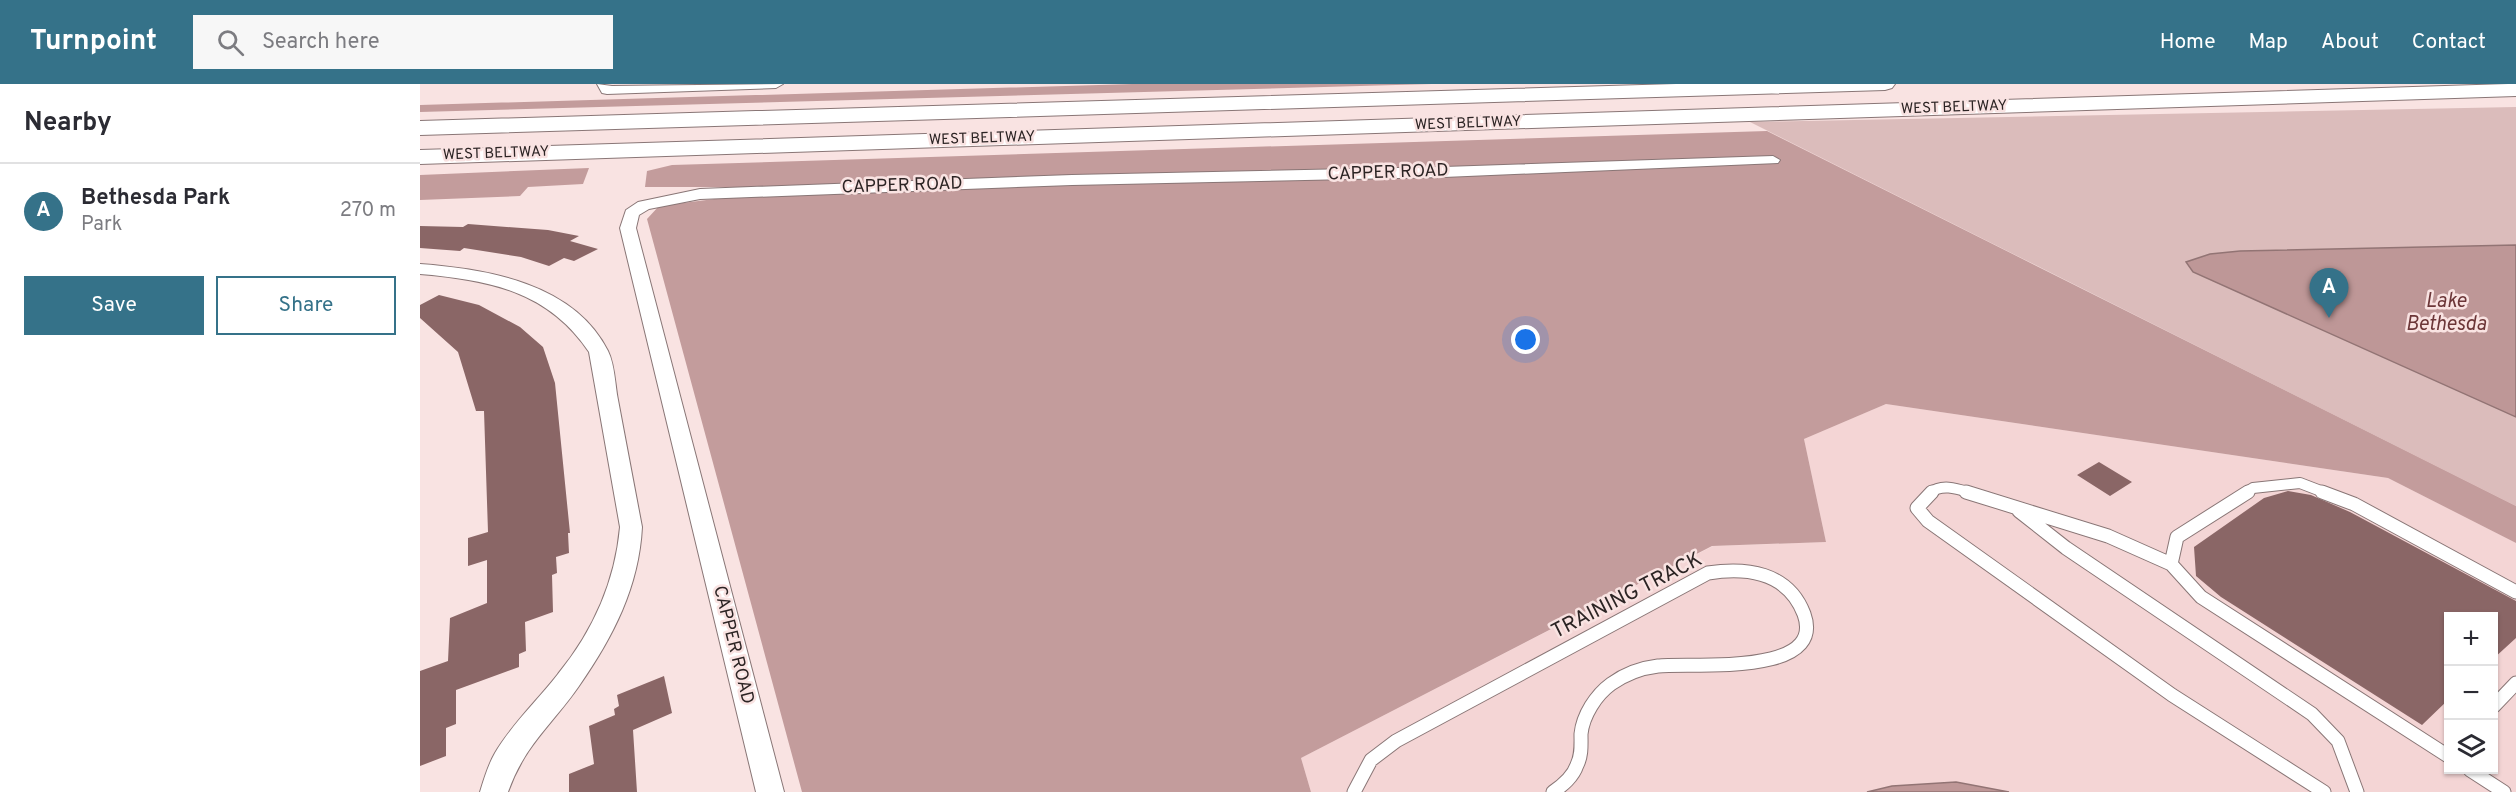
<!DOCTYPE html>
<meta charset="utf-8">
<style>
:root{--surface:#fff;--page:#f7f7f7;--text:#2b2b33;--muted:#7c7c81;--line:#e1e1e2;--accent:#357289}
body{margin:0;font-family:Overpass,sans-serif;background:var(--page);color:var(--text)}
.controls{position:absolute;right:18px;bottom:18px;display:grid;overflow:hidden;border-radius:0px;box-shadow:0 2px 4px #0004}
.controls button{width:54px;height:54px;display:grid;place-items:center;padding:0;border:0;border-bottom:2px solid var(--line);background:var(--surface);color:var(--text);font:30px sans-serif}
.you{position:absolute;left:1106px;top:256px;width:21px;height:21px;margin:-15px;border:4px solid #fff;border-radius:50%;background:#1a73e8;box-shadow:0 0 0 9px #1a73e833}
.badge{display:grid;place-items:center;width:39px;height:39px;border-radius:50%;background:var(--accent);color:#fff;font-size:20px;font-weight:700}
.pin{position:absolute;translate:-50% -50px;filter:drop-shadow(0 2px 3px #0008)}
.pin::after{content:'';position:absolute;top:32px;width:21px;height:18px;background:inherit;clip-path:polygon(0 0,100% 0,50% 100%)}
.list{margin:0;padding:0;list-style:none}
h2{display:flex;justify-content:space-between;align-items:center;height:78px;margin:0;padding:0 24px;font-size:26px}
h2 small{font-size:20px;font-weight:400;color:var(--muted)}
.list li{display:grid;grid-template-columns:39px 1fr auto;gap:18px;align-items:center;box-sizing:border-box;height:96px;padding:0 24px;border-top:2px solid var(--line)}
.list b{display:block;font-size:22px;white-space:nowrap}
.list p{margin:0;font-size:20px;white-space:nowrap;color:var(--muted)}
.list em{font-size:20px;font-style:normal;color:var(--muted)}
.actions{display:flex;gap:12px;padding:18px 24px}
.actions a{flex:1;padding:14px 0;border:2px solid var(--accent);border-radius:0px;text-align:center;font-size:21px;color:var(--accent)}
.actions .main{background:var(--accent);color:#fff}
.icon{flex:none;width:33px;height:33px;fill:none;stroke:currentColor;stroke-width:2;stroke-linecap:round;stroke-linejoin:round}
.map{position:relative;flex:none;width:2096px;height:708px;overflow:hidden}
header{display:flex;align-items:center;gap:36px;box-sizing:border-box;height:84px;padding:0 30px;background:var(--accent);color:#fff}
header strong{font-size:28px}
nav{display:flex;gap:33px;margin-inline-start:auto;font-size:21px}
.search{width:420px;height:54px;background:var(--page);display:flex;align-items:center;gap:15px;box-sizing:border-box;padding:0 21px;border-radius:0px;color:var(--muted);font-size:22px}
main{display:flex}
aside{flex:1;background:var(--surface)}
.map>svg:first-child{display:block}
.built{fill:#f4d5d5;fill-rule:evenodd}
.green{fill:#dbbcbb}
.forest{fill:#c39c9c}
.water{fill:#be9797;stroke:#927474;stroke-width:1.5}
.building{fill:#8a6666}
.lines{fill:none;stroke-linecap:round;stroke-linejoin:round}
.lane-far1-casing{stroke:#897676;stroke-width:12}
.lane-casing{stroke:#897676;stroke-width:15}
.street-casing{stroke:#897676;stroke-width:2}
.highway-casing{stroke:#897676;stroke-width:2}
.lane-far1{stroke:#fff;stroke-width:10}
.lane{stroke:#fff;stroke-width:13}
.street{fill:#fff;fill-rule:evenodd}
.highway{fill:#fff;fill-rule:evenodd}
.labels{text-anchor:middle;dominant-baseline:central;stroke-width:5;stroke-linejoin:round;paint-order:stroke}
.far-street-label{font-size:15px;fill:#2c2424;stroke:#f9e3e2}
.street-label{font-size:18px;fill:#2c2424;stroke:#f9e3e2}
.water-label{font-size:20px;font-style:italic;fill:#6c3638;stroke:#f9e3e2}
.near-street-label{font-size:21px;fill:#2c2424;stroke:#f9e3e2}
</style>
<header>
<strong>Turnpoint</strong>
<div class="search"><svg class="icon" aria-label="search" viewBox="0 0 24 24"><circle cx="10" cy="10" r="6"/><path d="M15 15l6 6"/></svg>Search here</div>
<nav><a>Home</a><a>Map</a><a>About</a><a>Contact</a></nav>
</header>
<main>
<aside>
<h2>Nearby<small></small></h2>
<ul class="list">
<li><span class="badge">A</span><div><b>Bethesda Park</b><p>Park</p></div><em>270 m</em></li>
</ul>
<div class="actions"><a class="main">Save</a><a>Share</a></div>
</aside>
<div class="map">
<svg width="2096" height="708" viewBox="0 0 2096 708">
<rect width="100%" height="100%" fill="#f9e3e2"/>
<path class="built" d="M1466,320L1968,394L2096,459V708H891L881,674L1293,462L1406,458L1384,355ZM2028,532H2074V686H2028Z"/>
<path class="green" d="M2096,23V422L1330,38Z"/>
<path class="forest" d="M712,0H1012L0,28V21Z
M1347,47L2096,422V459L1968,394L1466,320L1384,355L1406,458L1292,462L881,674L891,708H382L227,135L239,122L310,113L318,103H225L227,87L252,81Z
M169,84L163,100L108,103L100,112L0,116V91Z"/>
<path class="water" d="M2096,161V333L1773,188L1766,178L1790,170L1820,167Z
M1536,698L1589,708H1447L1472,702Z"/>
<path class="building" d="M48,140L128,146L159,152L150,157L178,165L154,177L144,174L129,182L101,173L44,164L40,167L0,164V142L43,143Z
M19,211L59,221L100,243L123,263L135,299L150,449H148L149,469L136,473L137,489L132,491L133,528L105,538L106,567L99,570V583L36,606V640L26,644V672L0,682V587L28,577L30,534L67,519V476L48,482V454L68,448L64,327H56L38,268L0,234V221Z
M1679,378L1712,398L1690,412L1657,391Z
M1868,407L1891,411L1930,428L2096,517V554L2073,575V532H2028V616L2002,641L1801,513L1776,492L1774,463L1844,414Z
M244,592L252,629L213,646L217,708H149V690L174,680L169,642L195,631L194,625L199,622L197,611Z"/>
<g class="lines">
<g class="lane-far1-casing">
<path id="lane-far1" d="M1510,409C1522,399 1538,405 1551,409
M1825,409L1833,404L1880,399L1906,409"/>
</g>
<g class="lane-casing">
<path id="lane" d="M1512,408L1497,424L1508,437L1752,611L1904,708
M1546,408L1688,452L1751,480
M1828,408L1757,453L1751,480L1781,513L2028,672
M1902,408L1934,420L2096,508
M1599,427L1646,464L1892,630L1918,657L1937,708
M2074,622L2096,599
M2050,686L2084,708
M934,708L951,676L976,657L1288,489C1326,483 1368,488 1384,530C1407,594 1269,578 1238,582C1221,584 1205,590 1191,600C1176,611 1163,631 1161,650C1161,661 1162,671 1157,681C1153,693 1143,701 1133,708"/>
</g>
<g class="street-casing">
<path id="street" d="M177,0L192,2L363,0L356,4L187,10L182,9Z
M1353,72L1360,76L1358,79L1024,93L652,101L280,115L229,125L219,131L216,144L364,708H336L200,144L206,126L218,118L280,105L652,91L1024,83Z
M0,180C67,185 154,199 188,267C195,281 195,301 198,316C206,359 214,401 222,443C219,503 193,553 159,602C132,641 105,660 88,708H60C64,695 68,681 75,669C92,640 117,617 138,590C173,547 195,498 200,443L169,268C128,207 69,196 0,190Z"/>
</g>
<g class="highway-casing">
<path id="highway" d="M1256,0H1475L1472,4L1465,6L0,51V37Z
M2088,0H2096V12L0,80V66Z"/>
</g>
<use href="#lane-far1" class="lane-far1"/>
<use href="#lane" class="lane"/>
<use href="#street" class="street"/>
<use href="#highway" class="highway"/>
</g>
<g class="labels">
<g class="far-street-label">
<text transform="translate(1534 24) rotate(-2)">WEST BELTWAY</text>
<text transform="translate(1048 40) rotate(-2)">WEST BELTWAY</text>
<text transform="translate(562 55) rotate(-2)">WEST BELTWAY</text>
<text transform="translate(76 70) rotate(-2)">WEST BELTWAY</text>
</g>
<g class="street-label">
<text transform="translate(968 89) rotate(-2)">CAPPER ROAD</text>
<text transform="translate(482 102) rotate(-2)">CAPPER ROAD</text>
<text transform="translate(313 561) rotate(76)">CAPPER ROAD</text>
</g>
<g class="water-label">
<text x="2026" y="218">Lake<tspan x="2026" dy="23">Bethesda</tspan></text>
</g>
<g class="near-street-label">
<text transform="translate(1207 512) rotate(-27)">TRAINING TRACK</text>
</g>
</g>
</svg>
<div class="controls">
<button>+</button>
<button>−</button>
<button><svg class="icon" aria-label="layers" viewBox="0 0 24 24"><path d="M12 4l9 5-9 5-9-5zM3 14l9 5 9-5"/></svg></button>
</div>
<div class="you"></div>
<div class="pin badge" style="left:1909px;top:234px">A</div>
</div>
</main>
